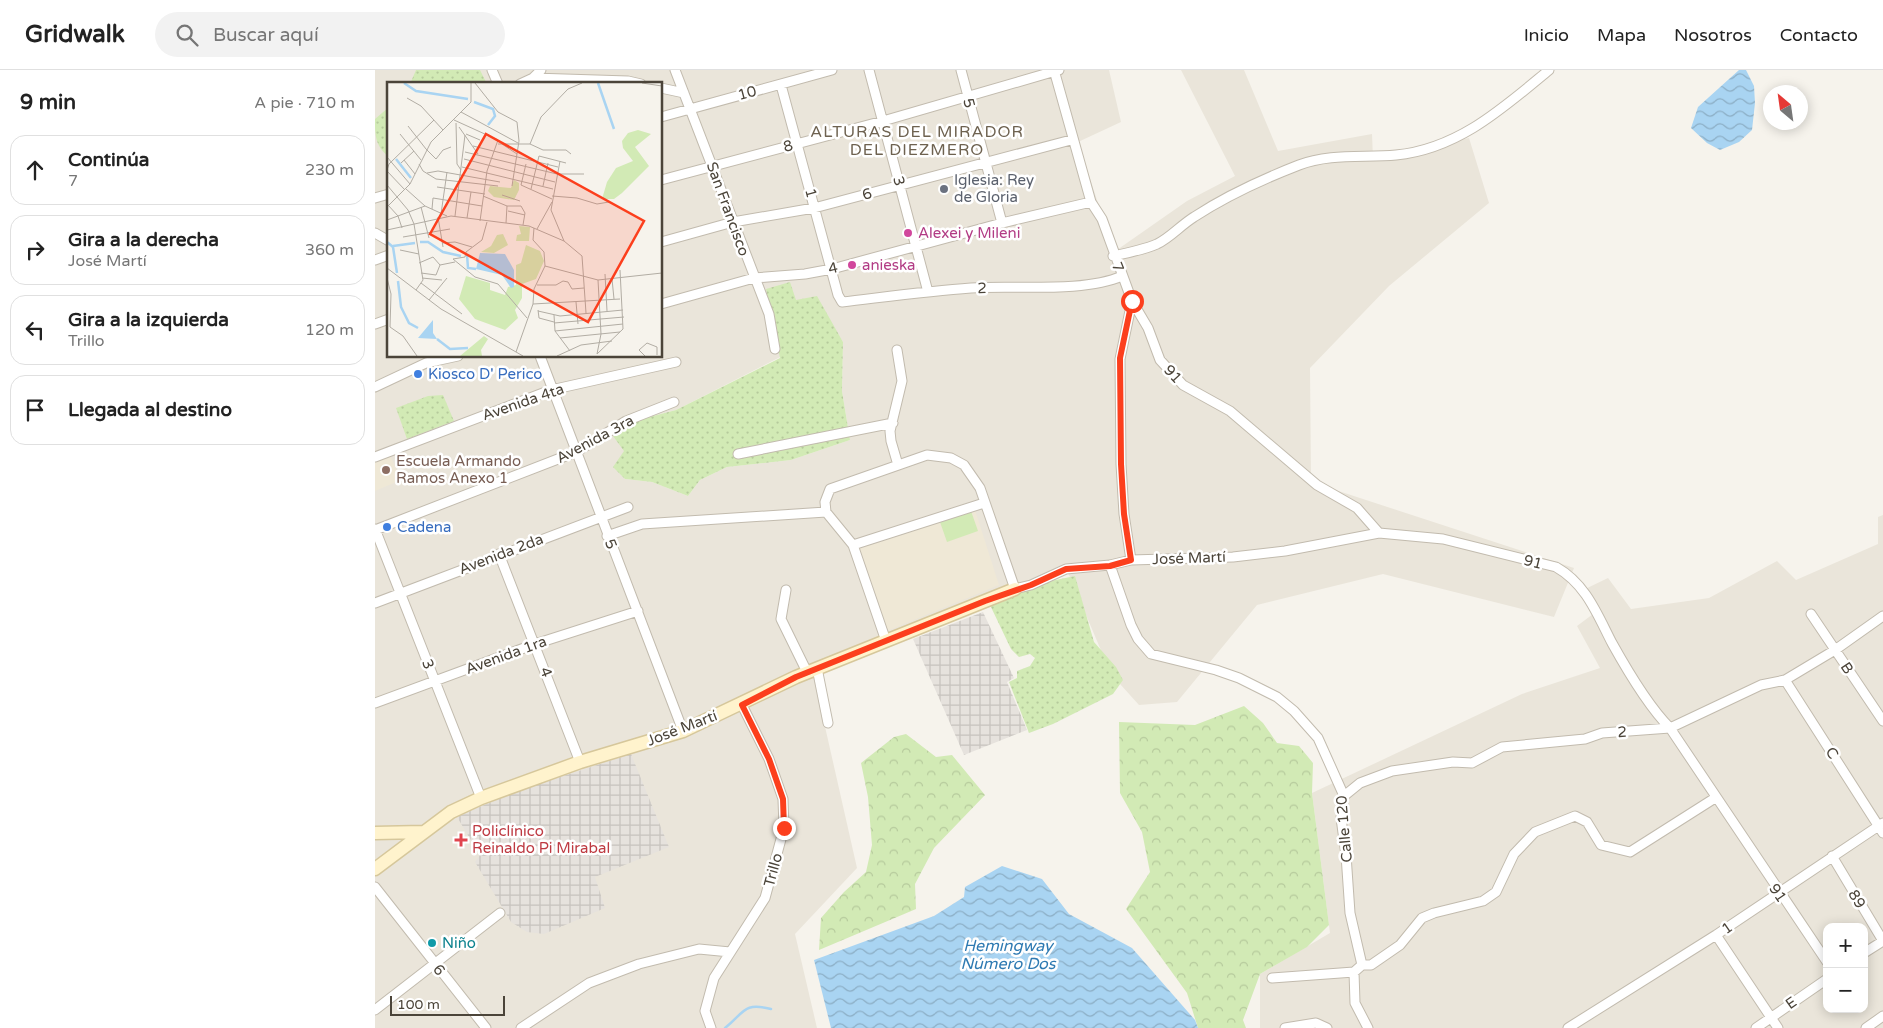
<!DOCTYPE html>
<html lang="es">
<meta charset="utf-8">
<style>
:root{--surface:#fff;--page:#f2f2f2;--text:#222;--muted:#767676;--line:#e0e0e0}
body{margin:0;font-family:"Varela Round",sans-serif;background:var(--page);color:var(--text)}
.controls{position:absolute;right:15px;bottom:15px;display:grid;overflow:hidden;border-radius:10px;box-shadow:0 2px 12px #0003}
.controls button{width:45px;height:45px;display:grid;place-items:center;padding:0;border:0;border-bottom:1px solid var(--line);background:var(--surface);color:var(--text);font:25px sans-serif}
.compass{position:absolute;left:1388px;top:15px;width:45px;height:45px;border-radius:50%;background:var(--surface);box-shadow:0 2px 12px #0003;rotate:331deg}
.scale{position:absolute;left:15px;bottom:12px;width:115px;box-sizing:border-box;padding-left:5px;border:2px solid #4b4439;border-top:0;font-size:14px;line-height:18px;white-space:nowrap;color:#4b4439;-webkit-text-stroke:4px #fff;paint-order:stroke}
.stop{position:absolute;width:15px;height:15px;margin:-11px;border:4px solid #fc3f1d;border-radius:50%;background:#fff}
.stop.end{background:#fc3f1d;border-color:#fff;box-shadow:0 1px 5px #0008}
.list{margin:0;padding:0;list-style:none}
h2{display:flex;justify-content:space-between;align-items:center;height:65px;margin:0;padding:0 20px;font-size:21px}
h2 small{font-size:16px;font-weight:400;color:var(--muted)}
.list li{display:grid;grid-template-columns:32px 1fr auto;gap:15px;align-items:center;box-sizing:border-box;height:70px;margin:0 10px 10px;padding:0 10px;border:1px solid var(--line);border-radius:15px}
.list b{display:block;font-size:19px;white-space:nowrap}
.list p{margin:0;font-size:16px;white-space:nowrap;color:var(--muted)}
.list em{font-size:16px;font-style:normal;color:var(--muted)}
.icon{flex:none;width:28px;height:28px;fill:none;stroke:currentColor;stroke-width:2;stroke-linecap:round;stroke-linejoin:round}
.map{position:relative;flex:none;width:1508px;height:958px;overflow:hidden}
header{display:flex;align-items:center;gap:30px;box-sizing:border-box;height:70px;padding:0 25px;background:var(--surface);border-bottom:1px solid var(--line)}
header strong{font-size:24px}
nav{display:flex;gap:28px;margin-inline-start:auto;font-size:18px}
.search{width:350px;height:45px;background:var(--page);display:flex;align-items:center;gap:12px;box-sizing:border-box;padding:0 18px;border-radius:28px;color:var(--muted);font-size:19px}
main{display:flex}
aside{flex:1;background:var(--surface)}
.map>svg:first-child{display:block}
.residential{fill:#eae5da;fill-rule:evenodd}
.industrial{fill:url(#industrial-grid)}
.education{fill:#efe8d6}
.grass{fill:url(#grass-dots)}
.forest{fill:url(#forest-crowns)}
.garden{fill:#d2eab5}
.water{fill:url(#water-waves)}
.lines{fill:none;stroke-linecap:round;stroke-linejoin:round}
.stream{stroke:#a9d4f2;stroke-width:2.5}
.street-casing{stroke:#c2bbae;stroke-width:11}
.secondary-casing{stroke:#d6c79b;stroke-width:15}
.street{stroke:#fff;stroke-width:9}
.secondary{stroke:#fff3cd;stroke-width:12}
.route{stroke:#fc3f1d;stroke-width:6}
.worship-dot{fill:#6b7280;stroke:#fff;stroke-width:2}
.hotel-dot{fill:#d1479c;stroke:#fff;stroke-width:2}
.shop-dot{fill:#3f7fe0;stroke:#fff;stroke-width:2}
.education-dot{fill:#8d6e63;stroke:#fff;stroke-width:2}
.health-dot{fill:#e0444e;stroke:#fff;stroke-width:2}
.culture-dot{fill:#0f9aa8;stroke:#fff;stroke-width:2}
.labels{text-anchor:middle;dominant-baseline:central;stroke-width:5;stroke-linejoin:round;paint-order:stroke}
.street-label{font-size:15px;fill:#4b4439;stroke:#fff}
.worship-label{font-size:15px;fill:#5b616d;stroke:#fff;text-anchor:start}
.hotel-label{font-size:15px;fill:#b23c85;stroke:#fff;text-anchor:start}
.shop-label{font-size:15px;fill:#366cbe;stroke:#fff;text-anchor:start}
.education-label{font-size:15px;fill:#785e54;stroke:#fff;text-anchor:start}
.health-label{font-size:15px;fill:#be3a42;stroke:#fff;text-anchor:start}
.culture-label{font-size:15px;fill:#0d838f;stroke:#fff;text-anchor:start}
.neighbourhood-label{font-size:16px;letter-spacing:1px;fill:#6e6250;stroke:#fff}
.water-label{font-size:16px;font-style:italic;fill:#2e7ab2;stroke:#fff}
.inset-river{fill:none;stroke:#a9d4f2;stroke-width:2.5}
.inset-road{fill:none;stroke:#b2ada4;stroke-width:1}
.view{fill:#fc3f1d;fill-opacity:0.15;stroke:#fc3f1d;stroke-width:2.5}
.inset-edge{fill:none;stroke:#4b4439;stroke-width:2.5}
</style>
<header>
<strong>Gridwalk</strong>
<div class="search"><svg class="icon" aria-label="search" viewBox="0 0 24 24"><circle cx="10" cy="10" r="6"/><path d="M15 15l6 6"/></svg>Buscar aquí</div>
<nav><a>Inicio</a><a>Mapa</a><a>Nosotros</a><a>Contacto</a></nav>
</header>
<main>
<aside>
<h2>9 min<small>A pie · 710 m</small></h2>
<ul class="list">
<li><svg class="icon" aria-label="ahead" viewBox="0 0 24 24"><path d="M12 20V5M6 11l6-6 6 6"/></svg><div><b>Continúa</b><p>7</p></div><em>230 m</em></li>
<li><svg class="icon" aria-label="right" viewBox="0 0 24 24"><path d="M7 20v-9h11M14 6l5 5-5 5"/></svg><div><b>Gira a la derecha</b><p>José Martí</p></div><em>360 m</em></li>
<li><svg class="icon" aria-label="left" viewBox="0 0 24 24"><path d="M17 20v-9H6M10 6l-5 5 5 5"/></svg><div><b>Gira a la izquierda</b><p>Trillo</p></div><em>120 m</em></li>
<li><svg class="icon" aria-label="arrive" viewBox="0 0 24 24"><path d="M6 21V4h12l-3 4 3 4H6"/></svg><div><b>Llegada al destino</b></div></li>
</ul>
</aside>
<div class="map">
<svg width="1508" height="958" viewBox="0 0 1508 958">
<defs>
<pattern id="industrial-grid" width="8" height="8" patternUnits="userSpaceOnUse" patternTransform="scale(1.25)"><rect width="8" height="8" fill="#e6e2dd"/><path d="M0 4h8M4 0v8" fill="none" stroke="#c7c3be"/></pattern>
<pattern id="grass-dots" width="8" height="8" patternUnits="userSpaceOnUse" patternTransform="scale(1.25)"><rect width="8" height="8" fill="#d2eab5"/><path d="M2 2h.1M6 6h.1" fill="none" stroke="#b6ca9c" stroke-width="1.8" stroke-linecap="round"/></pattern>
<pattern id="forest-crowns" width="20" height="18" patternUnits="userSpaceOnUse" patternTransform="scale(1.25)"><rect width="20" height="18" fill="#d2eab5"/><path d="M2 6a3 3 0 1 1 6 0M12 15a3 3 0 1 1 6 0" fill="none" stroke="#b6ca9c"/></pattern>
<pattern id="water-waves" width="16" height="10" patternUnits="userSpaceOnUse" patternTransform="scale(1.25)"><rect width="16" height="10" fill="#a9d4f2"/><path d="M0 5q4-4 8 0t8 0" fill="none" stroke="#8caec5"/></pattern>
</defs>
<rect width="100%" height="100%" fill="#f6f3ec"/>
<path class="residential" d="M0,0H734L746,52L703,72L739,182L812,131L860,106L806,0H869L903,81L997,64L998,89L1094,68L1114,133L1014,216L935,298L936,412L1199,498L1179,547L1008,504L882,535L802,632L764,635L736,604L692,500L511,571L439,608L482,798L420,864L442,958H0ZM14,14H286V286H14ZM460,259L468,272L467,321L475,370L416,390L352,397L325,410L313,426L277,412L250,409L239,397L250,381L259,351L301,340Z
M1508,445V958H885V904L955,863L937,723L1147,624L1225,598L1202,556L1218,544L1204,522L1233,508L1256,539L1334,528L1402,491L1421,510L1503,474V447ZM1452,857H1489V939H1452Z"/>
<path class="industrial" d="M608,542L639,608L632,612L652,660L589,685L538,569Z
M256,684L294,777L220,807L230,838L169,864L152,862L136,852L100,792L105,785L82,747L136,723Z"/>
<path class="education" d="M15,385L26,410L0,421V391Z
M599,437L624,515L512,561L481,478Z"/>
<path class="grass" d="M41,0H105L112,14H35Z
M14,37V87C0,76 0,65 0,49Z
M415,212L421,230L442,226L468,272L467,321L475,370L416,390L352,397L325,410L313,426L277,412L250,409L238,397L249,381L238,366L259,351L301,340L405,288L391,219Z
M68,325L79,351L32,369L21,338L53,326Z
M700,506L719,572L741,597L748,610L738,624L678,654L654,663L634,612L642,608V601L655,596L660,588L655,584L644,587L636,579L615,535L656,515Z"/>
<path class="forest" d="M869,636L888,653L902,673L924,676L938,693L937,723L954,855L932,877L885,904L868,950L871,958H823L812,923L751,839L775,802L767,762L745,723L744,652L820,655Z
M531,664L561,687L577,685L610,725L559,778L540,814L541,839L444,880L446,848L469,822L491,802L497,775L493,727L486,693L519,667Z"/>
<path class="garden" d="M596,441L603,461L572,472L565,452Z"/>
<path class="water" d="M1364,0H1371L1379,16L1380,33L1377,60L1364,72L1345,80L1332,73L1316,58L1323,37Z
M627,796L667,809L694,844L757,878L820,950L823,958H456L439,890L559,846L589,827L590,817Z"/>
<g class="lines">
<path class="stream" d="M350,958C370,942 368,932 396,939"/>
<g class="street-casing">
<path id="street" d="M117,0L123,14
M300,0L394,244L400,279
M494,0L553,222
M586,0L627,153
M679,0L716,132L727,149L757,231L773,258L785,290L808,315L855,341L942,415L982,438L1004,463
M158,8L253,11L266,14
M145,14L158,8L166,0
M406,15L463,225L467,232C510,227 553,221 596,218C638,215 709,223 747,206
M286,18L309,23
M286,47L457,0
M286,110L508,51L684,0
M0,128L14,124
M0,163L14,171
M286,172L358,152L439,138L696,70
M738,186C753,183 768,180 782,174C795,168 806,155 819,147C851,126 888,109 924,95C954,83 990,88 1021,85C1083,79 1128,38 1174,0
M0,190L14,185
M286,234L379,208L430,204L457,199L627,153L716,132
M0,254L14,249
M522,280L527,311L515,361L516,371L523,395
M165,286L308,661
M0,317L51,293L83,286
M363,384L518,353
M0,387L176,320L301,292
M0,459L106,728
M0,460L201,382L251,351L299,332
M232,466L267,454L451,442
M478,475L609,433
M124,484L205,692
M756,490L749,444L746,394L745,289L757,231
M735,495L756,555L763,569L776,584L841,600L864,608L902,627L919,641L943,668L969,726L966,748L971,785L975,843L987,895L979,902L980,933L993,958
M411,520L406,549L432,602
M0,533L253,437
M1436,544L1508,651
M511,571L478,475L451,442L450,432L455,419L552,385L576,388L589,395L605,418L640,519L656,515L691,499L735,495L756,490L858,487L910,481L1004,463L1068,469L1181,497C1211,514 1222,544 1237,573C1252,600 1273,636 1295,658L1452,892
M442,598L453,653
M1410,610L1508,763
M0,633L160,574L263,541
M969,726L985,713L1017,701L1078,692L1097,693L1127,677L1210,669L1227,663L1295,658L1386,615L1410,610L1460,580L1508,546
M1457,786L1508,871
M0,817L111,958
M1341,865L1403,958
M1489,883L1508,871
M987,895H996L1025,875L1047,848L1059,843L1108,831L1121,822L1139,784L1160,762L1200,746L1212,752L1226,775L1255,782L1340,728
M897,908L979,902
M0,940L125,843
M146,958L214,913L264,894L324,879L355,882
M336,958L330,941L339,908L390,828L409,758L408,729L394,689L367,635
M910,958L941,953L952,958
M1193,958L1341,865L1508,753
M1381,958L1452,909
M1491,958L1508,946"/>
</g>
<g class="secondary-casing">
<path id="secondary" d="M0,763L48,762
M0,799L76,742L106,728L205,692L308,661L421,607L640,519"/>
</g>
<use href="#street" class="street"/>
<use href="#secondary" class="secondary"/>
</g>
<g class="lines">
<path class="route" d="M409,758L408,729L394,689L367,635L421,607L610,531L656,515L691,499L735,496L756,490L749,444L746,394L745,288L757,231"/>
</g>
<circle class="worship-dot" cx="569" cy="119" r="5"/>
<g class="hotel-dot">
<circle cx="533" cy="163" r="5"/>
<circle cx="477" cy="195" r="5"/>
</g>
<g class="shop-dot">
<circle cx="43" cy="304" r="5"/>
<circle cx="12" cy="457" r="5"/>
</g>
<circle class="education-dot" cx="11" cy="400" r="5"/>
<path class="health-dot" d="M83.5 762.5h5v5h5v5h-5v5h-5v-5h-5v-5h5z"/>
<circle class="culture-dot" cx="57" cy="873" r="5"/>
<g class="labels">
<g class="street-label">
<text transform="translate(372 23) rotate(-15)">10</text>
<text transform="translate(594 33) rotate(75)">5</text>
<text transform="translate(413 76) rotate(-15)">8</text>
<text transform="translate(524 111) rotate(75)">3</text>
<text transform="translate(436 123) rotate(75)">1</text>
<text transform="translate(492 124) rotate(-15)">6</text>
<text transform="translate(353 139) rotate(70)">San Francisco</text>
<text transform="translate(743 197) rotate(68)">7</text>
<text transform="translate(458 198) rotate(-13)">4</text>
<text transform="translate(607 218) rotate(-2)">2</text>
<text transform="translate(798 304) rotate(47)">91</text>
<text transform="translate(148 332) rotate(-19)">Avenida 4ta</text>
<text transform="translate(220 369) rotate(-28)">Avenida 3ra</text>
<text transform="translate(236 474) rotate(68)">5</text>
<text transform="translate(126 484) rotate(-21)">Avenida 2da</text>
<text transform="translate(814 488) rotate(-2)">José Martí</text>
<text transform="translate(1158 492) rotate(14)">91</text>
<text transform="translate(131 585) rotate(-20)">Avenida 1ra</text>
<text transform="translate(53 594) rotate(69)">3</text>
<text transform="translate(1472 598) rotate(56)">B</text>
<text transform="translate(171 602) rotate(69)">4</text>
<text transform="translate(307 658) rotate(-21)">José Martí</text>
<text transform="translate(1247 662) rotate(-4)">2</text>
<text transform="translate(1457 683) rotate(57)">C</text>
<text transform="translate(969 759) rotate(-95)">Calle 120</text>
<text transform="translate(398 800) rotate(-75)">Trillo</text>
<text transform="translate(1403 823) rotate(56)">91</text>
<text transform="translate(1482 829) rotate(59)">89</text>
<text transform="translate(1352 858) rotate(-35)">1</text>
<text transform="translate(64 900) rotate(52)">6</text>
<text transform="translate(1416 933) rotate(-35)">E</text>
</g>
<g class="worship-label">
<text x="579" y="110">Iglesia: Rey<tspan x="579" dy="17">de Gloria</tspan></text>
</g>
<g class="hotel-label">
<text x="543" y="163">Alexei y Mileni</text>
<text x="487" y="195">anieska</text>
</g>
<g class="shop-label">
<text x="53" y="304">Kiosco D' Perico</text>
<text x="22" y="457">Cadena</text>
</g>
<g class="education-label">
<text x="21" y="391">Escuela Armando<tspan x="21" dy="17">Ramos Anexo 1</tspan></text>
</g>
<g class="health-label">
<text x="97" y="761">Policlínico<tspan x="97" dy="17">Reinaldo Pi Mirabal</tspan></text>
</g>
<g class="culture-label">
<text x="67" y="873">Niño</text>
</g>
<g class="neighbourhood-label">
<text x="542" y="62">ALTURAS DEL MIRADOR<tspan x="542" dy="18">DEL DIEZMERO</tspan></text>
</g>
<g class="water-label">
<text x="633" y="876">Hemingway<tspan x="633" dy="18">Número Dos</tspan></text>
</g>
</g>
<g transform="translate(12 12)">
<rect width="275" height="275" fill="#f6f3ec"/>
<path d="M127,98L132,101V108L127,118L107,115L101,109L103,104L124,106ZM132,144L143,145L142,159H129L130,153L134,152Z" fill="#d2eab5"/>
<path d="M251,48L264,52L248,65L262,84L235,111L227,117H215L220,100L229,86L246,79L236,66L235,59L241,51ZM116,152L121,163L107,171L94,170L104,164L110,153ZM139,163L153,169L157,179L149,197L135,202V216L128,228L131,236L118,248L88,237L72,217L79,194L103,201V208L118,213L121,205L129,203V183L134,181ZM97,254L101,257L94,268L95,274H73Z" fill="#d2eab5"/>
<path d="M93,171L118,172L127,188V205L124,206L115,193L89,187ZM46,238V251L50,257L31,256Z" fill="#a9d4f2"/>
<path class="inset-river" d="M17,1L29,9L81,17M211,1L227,47M87,20L106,27L108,34L101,43M9,77L24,96M0,160L6,165L10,191M33,160H41L56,170L74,174M6,164L28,161M80,173L81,186L89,187M11,199L14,225L22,241L31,246M50,257L63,267L81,266"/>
<path class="inset-road" d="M88,1L111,30L130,40L132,59L125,104M255,1L275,4M20,16L34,24L56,48M74,30L131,61M67,38L111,58L100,89L93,139M69,41L70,82L74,88M21,44L39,67M72,45L91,72M13,52L34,78M79,52L93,58M111,62H143L156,68H179L184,72M115,62L130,72M143,62L154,35L181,7L195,1M86,64L171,85M39,67L49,77L56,68L64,65M78,70L170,92H197M0,75L23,102M77,77L168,100M17,78L28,92M173,79L164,128L177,159L195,174L199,231M14,81L27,69M32,82L36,89L49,97L111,104M139,82L134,103L165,117M75,85L166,107M0,88L2,82L47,38M0,89L18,108M40,91L51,89L113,100M0,103L21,128L27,142M156,104L161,81M50,105L98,112M19,107L38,124L60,134M144,107L152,74L179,81M115,113L133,119M96,114L120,124H134L138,131L136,143M165,114L190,116L210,122L222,120M1,123L11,134L15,146M0,125L23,102L44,60L84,20V1M34,125L42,156M45,127L46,116L95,124M121,129L138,133M54,132L60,90M68,134L78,53M51,135L56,165M80,136L84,110M0,138L38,124M100,140L95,158L79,170L78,175L66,177L88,195L111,202L140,236M119,141L120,124M27,142L36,198L29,208M150,147L165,120M0,148L64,134L142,144L177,159M16,155L63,147M55,161L68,160L85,165M13,168L32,172M32,181L46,175L53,183L68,180M158,184L211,198L275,191M0,186L54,227L136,274M34,191L49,193L53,183M218,192L220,229M0,196L4,212L3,245L16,254L30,274M35,196L55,198M225,197L227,217M34,201L75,232M150,203H169L176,199L181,200L185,207L197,206M42,218L60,196M189,220L191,242M146,222L233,217M151,228L152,236L167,240M151,229L173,234L236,228M167,233L168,249L183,269M167,241L237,235M168,249L236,242M173,256L233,250M129,270L146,222L147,207L158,184L157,170L146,158L147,146M210,272L236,247L233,188M210,272L214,252L211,198M170,274L194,263L225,259M258,274L252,268L260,261L270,265V273"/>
<path class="view" d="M99,52L257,139L201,240L43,152Z"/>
<rect width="275" height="275" class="inset-edge"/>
</g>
</svg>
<div class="controls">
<button>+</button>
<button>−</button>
</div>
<svg class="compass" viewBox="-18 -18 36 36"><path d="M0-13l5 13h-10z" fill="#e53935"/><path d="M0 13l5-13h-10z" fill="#767676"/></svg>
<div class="scale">100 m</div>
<div class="stop" style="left:757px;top:231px"></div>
<div class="stop end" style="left:409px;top:758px"></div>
</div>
</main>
